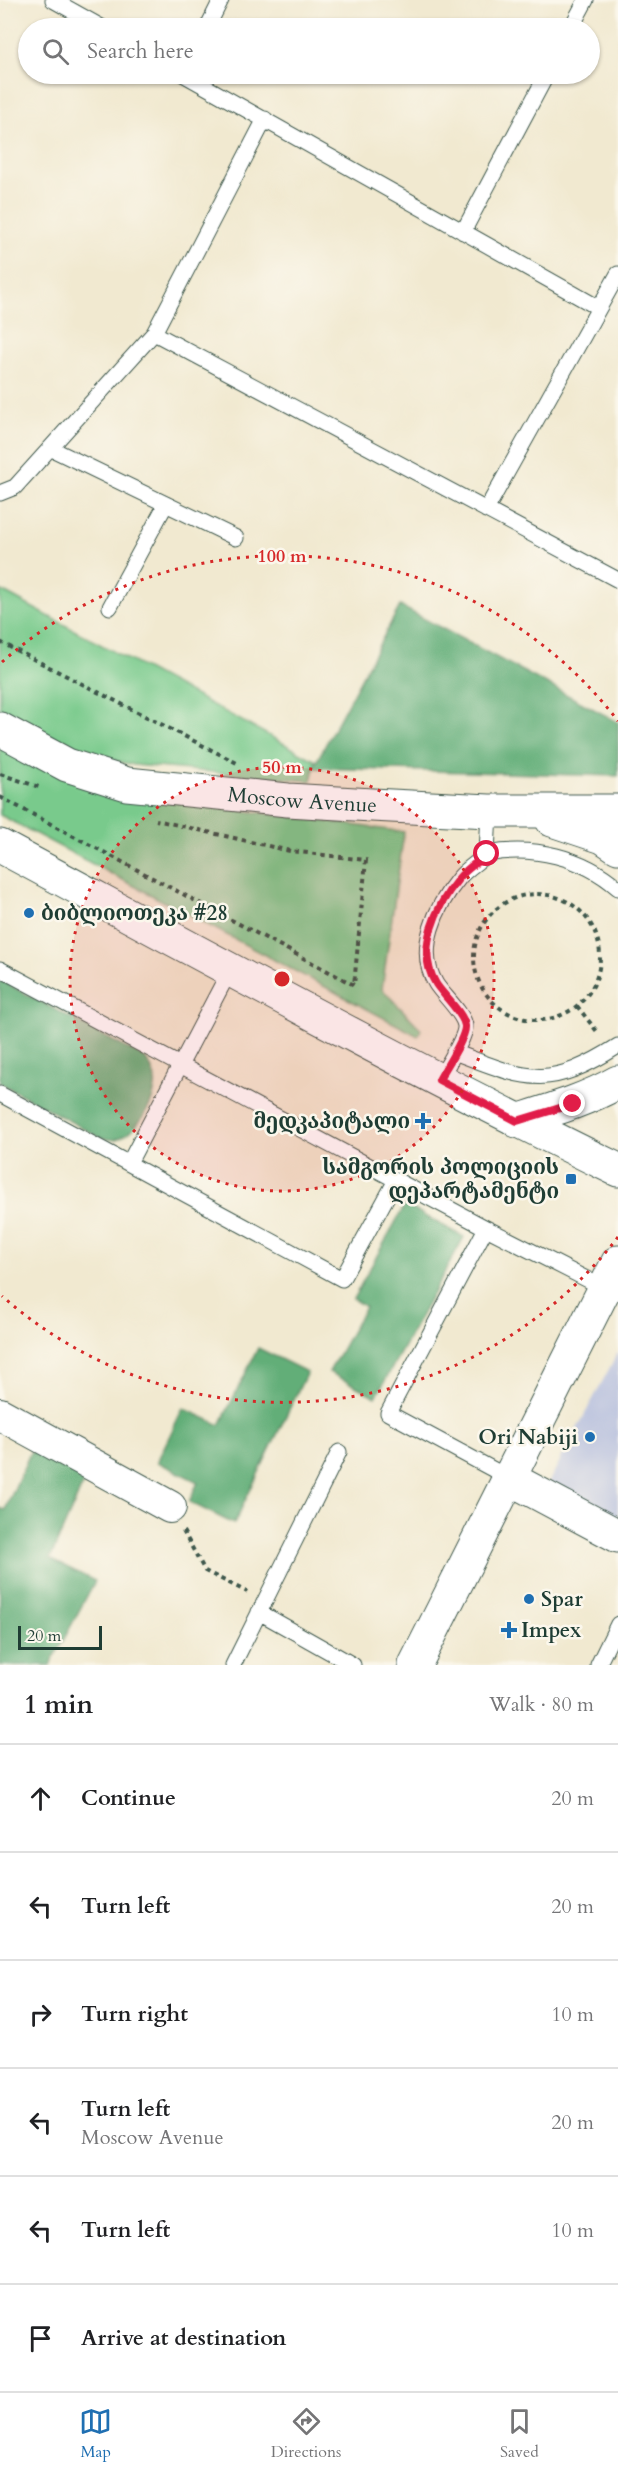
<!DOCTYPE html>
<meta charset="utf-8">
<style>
:root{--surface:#fff;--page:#f6f6f6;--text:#202124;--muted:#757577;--line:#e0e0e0;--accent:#1f6fb2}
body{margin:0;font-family:Cardo,"Noto Serif Georgian",serif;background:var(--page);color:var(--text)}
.scale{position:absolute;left:18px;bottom:15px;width:84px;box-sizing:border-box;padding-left:6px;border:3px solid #1f3d34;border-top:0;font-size:16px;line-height:21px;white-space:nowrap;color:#1f3d34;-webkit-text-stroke:4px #fbf7ec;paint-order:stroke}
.stop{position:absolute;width:18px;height:18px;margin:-14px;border:4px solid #e11d48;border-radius:50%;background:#fff}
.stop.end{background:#e11d48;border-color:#fff;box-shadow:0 2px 6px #0008}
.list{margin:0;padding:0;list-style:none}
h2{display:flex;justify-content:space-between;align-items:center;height:78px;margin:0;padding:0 24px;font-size:26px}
h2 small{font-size:20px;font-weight:400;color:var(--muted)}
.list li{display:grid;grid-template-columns:39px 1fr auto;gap:18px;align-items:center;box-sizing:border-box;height:108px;padding:0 24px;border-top:2px solid var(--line)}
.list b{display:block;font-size:22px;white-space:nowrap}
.list p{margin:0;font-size:20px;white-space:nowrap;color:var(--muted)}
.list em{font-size:20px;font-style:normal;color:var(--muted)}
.icon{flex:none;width:33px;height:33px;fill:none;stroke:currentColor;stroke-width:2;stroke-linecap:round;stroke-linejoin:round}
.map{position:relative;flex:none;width:618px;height:1665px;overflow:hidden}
.search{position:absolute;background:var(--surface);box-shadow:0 2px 4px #0004;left:18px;right:18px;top:18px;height:66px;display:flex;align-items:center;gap:15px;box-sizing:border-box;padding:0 21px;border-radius:33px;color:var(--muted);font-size:22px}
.sheet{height:726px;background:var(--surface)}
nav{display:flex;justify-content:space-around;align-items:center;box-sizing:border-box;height:84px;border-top:2px solid var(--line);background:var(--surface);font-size:16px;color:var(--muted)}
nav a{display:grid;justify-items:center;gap:3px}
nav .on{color:var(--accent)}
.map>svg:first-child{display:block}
.industrial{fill:#bbc3de}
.green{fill:#79ca8c;stroke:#4c8460;stroke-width:1.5}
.forest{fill:#62ae78;stroke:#407656;stroke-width:1.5}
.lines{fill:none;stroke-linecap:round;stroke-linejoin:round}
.lane-casing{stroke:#3e574b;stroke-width:17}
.street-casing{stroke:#3e574b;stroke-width:34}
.secondary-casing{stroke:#3e574b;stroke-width:35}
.primary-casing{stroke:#3e574b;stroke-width:35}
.path{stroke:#3e574b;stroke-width:4;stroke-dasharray:4.5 4.5;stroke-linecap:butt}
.lane{stroke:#fff;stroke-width:15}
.street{stroke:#fff;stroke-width:32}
.secondary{stroke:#fff;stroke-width:33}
.primary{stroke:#fff;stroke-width:33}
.route{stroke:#e11d48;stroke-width:8}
.ring{fill:none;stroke:#d62828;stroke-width:3;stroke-dasharray:3 6}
.poi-dot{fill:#1f6fb2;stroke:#fbf7ec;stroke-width:2}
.labels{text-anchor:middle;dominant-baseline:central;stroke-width:5;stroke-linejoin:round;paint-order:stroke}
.street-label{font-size:21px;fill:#1f3d34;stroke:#fbf7ec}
.poi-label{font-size:21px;font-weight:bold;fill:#1f3d34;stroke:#fbf7ec;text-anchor:start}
.centre{fill:#d62828;stroke:#fbf7ec;stroke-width:3}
.ring-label{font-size:18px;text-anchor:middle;font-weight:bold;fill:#d62828;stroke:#fbf7ec;stroke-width:5;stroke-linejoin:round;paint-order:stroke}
</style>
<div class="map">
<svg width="618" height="1665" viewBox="0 0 618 1665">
<rect width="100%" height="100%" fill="#fbf7ec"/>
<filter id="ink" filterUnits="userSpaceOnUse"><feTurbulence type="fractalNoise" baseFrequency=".0167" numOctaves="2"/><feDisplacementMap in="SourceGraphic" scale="12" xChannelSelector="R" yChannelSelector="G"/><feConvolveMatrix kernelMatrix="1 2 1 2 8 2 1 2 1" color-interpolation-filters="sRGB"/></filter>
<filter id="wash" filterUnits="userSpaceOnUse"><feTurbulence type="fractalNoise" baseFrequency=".008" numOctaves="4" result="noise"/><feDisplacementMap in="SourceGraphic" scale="24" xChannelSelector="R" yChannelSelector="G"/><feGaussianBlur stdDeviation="1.35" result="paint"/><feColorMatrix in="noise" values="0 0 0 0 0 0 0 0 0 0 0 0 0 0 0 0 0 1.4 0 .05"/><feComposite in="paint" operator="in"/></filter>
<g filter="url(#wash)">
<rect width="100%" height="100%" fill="#f1e9d0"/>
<path class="industrial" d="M618,1352V1523L546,1487Z"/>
<path class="green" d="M0,590L316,761L311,781L134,765L90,755L0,713Z
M0,737L121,794L404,832L382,989L421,1029L418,1036L0,815Z"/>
<path class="forest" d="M400,606L618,722V776L313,768Z
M0,980L145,1058C151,1066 157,1077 155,1088C152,1108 137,1132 117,1139C112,1141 104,1138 99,1137L0,1083Z
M405,1205L464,1237L376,1397L329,1372L365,1307L353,1299Z
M258,1348L307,1372L234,1524L189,1502L198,1482L157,1462L183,1408L220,1425Z
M31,1451L86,1477L50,1559L95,1581L50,1665H0V1508L5,1510Z"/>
</g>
<g filter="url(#ink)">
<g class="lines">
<g class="lane-casing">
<path id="lane" d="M53,0L103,28
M207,28L221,0
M571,28L586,0
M183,74L599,308L618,274
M463,232L547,74
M154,333L618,580
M50,448L236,538
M0,493L15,487L154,333L265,119
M486,510L599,308
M110,607L166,504
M487,854C533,845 583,857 618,888
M0,969L486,1228L604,1288
M454,1052C528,1080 547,1091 618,1046
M439,1080C445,1068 466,1038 465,1026C464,1014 443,995 436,984C415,950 436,906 459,878C466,869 478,862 487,854L489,811
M0,1094L342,1279L396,1180
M129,1163L230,970
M486,1228L388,1413L509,1478
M259,1612L353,1665
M233,1665L339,1452
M598,1665L618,1624"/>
</g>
<g class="street-casing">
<path id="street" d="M0,1414L170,1507"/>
</g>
<g class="secondary-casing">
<path id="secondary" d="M509,1478L618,1536
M415,1665L618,1262"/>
</g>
<g class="primary-casing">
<g id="primary">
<path id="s1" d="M0,729L67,765L127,784L288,800L372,805L489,811H618"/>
<path d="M552,820L603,837L618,847"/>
<path d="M0,846C205,956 409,1068 618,1170"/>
<path d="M517,1121C552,1110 586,1100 618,1082"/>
</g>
</g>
<path class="path" d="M0,642L237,763
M0,774L39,787
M0,797L354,985L366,860L290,851L156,820
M474 957a63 63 0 1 1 126 0a63 63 0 1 1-126 0Z
M577,1006L599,1034
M183,1531L205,1571L247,1592"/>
<use href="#lane" class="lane"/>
<use href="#street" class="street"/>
<use href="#secondary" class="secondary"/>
<use href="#primary" class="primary"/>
</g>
</g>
<g class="lines" filter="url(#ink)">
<path class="route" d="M487,854C478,862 466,869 459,878C436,906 415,950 436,984C443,995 464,1014 465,1026C466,1038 445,1068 439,1080L517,1121L573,1104"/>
</g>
<circle cx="282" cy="979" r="212" fill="#d62828" fill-opacity=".12"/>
<g class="ring">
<circle cx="282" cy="979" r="212"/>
<path d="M618 1237A423 423 0 0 1 2 1296M2 662A423 423 0 0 1 618 721"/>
</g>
<g class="poi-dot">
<circle cx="29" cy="913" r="6"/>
<path d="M420 1112h6v6h6v6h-6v6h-6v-6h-6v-6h6z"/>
<rect x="565" y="1173" width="12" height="12" rx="3"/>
<circle cx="590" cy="1437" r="6"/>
<circle cx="529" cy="1599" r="6"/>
<path d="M506 1621h6v6h6v6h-6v6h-6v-6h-6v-6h6z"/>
</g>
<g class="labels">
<g class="street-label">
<text stroke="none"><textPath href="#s1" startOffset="315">Moscow Avenue</textPath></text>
</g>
<g class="poi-label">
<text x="41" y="913">ბიბლიოთეკა #28</text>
<text x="410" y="1121" text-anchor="end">მედკაპიტალი</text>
<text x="559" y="1167" text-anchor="end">სამგორის პოლიციის<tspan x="559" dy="24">დეპარტამენტი</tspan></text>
<text x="578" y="1437" text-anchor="end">Ori Nabiji</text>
<text x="541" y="1599">Spar</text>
<text x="521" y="1630">Impex</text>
</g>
</g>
<circle cx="282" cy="979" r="9" class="centre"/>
<g class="ring-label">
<text x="282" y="562">100 m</text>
<text x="282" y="773">50 m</text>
</g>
</svg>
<div class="scale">20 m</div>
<div class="stop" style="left:487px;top:854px"></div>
<div class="stop end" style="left:573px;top:1104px"></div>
<div class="search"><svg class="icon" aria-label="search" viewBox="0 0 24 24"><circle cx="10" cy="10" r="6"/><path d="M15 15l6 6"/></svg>Search here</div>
</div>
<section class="sheet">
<h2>1 min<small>Walk · 80 m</small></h2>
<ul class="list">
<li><svg class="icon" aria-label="ahead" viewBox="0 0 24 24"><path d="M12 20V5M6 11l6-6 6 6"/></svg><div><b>Continue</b></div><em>20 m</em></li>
<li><svg class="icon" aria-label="left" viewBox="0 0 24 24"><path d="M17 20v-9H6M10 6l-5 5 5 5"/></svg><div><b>Turn left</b></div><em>20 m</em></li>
<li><svg class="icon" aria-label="right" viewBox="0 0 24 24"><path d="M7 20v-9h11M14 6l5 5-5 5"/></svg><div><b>Turn right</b></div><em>10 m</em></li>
<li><svg class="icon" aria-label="left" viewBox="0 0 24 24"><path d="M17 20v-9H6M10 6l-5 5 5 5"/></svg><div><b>Turn left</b><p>Moscow Avenue</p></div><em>20 m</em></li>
<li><svg class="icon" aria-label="left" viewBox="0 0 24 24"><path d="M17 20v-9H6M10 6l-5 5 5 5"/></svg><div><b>Turn left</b></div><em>10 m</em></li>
<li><svg class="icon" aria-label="arrive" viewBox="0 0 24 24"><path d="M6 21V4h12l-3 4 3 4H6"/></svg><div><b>Arrive at destination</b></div></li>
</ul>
</section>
<nav>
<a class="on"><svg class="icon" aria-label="map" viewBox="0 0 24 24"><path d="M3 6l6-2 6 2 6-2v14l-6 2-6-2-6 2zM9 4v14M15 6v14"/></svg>Map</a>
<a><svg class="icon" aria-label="directions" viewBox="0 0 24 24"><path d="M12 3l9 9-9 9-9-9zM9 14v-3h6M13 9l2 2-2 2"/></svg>Directions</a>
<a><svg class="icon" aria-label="saved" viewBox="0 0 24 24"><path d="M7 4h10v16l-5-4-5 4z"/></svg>Saved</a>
</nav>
